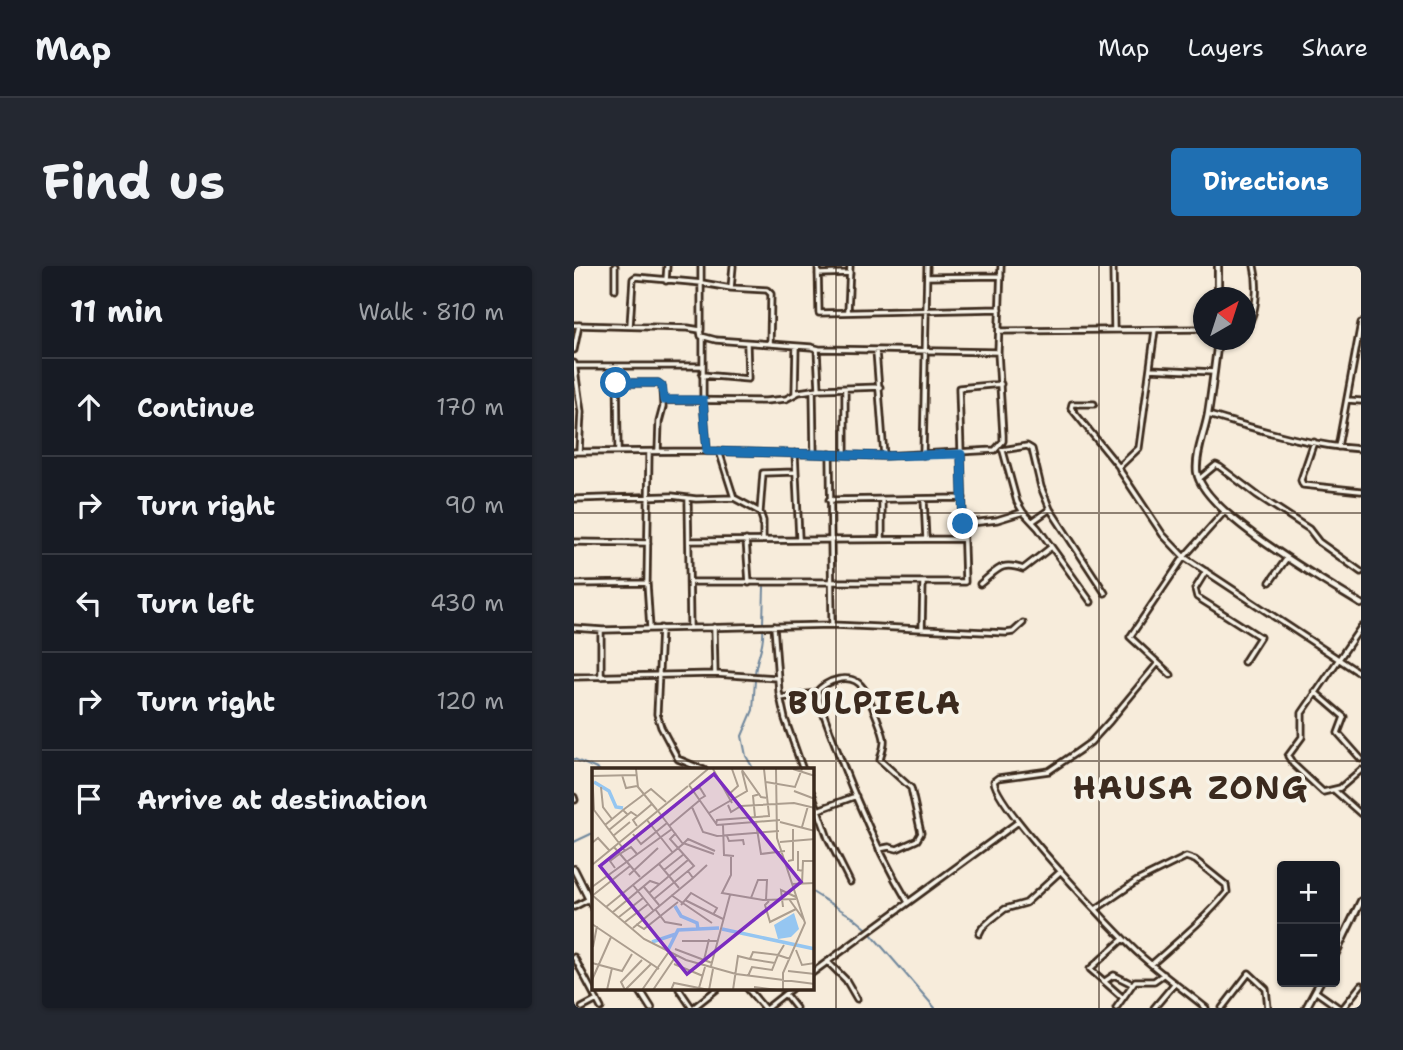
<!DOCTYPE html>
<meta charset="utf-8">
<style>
:root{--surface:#171b24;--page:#242831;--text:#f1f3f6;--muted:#9ea1a6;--line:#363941;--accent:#1f6fb2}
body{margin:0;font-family:"Shantell Sans",sans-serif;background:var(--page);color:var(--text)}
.controls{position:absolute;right:21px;bottom:21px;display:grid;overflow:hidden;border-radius:7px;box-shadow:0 2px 5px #0004}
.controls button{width:63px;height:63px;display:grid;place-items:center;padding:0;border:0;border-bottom:2px solid var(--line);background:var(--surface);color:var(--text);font:35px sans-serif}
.compass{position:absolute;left:619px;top:21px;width:63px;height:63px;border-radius:50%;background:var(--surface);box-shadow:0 2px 5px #0004;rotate:39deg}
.stop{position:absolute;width:21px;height:21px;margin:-16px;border:5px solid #1f6fb2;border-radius:50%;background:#fff}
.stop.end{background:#1f6fb2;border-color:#fff;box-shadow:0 2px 7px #0008}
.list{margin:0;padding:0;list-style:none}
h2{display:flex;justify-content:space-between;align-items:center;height:91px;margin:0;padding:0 28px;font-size:30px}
h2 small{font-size:23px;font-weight:400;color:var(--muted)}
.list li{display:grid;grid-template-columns:46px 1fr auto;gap:21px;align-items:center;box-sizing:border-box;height:98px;padding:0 28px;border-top:2px solid var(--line)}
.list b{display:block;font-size:26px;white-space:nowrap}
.list em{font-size:23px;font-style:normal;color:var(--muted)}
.icon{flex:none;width:38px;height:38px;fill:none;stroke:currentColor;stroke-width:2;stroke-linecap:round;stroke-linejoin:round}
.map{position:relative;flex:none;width:787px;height:742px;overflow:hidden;border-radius:7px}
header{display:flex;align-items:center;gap:42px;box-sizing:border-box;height:98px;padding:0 35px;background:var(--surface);border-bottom:2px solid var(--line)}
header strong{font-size:33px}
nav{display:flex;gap:38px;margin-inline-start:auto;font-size:24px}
.intro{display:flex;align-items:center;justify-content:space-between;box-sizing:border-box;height:168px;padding:0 42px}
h1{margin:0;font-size:49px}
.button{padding:18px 32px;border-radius:7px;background:var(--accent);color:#fff;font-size:24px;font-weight:700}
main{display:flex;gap:42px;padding:0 42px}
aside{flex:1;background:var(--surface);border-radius:7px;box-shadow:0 2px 5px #0004}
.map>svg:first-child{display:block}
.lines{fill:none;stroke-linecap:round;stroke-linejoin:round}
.stream{stroke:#71889d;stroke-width:2}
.minor-casing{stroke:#3b2a1e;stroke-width:9}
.tertiary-casing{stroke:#3b2a1e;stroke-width:10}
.secondary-casing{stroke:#3b2a1e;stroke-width:10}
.minor{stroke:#f7f3e8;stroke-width:3.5}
.tertiary{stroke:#f7f3e8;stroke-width:4.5}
.secondary{stroke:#f7f3e8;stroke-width:5}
.route{stroke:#1f6fb2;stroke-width:9}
.grid{fill:none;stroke:#3b2a1e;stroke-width:2;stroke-opacity:0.55}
.labels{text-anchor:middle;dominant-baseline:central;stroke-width:7;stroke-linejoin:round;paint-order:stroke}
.district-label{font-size:32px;font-weight:bold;letter-spacing:2px;fill:#3b2a1e;stroke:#f7f3e8}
.inset-river{fill:none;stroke:#95c6f1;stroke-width:3.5}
.inset-road{fill:none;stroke:#ac9e8f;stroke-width:2}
.view{fill:#7b2cbf;fill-opacity:0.15;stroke:#7b2cbf;stroke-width:3.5}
.inset-edge{fill:none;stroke:#3b2a1e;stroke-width:3.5}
</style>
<header>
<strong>Map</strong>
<nav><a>Map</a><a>Layers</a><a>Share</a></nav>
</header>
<div class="intro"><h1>Find us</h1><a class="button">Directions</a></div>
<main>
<aside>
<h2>11 min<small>Walk · 810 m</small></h2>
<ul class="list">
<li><svg class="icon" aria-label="ahead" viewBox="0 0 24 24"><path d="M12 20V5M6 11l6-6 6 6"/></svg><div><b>Continue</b></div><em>170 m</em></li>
<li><svg class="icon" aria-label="right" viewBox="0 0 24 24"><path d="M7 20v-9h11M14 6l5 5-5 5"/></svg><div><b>Turn right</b></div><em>90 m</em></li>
<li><svg class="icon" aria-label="left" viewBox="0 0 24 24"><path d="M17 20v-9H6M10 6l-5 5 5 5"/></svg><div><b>Turn left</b></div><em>430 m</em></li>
<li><svg class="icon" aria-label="right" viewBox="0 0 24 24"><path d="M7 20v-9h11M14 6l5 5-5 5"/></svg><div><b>Turn right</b></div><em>120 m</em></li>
<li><svg class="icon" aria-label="arrive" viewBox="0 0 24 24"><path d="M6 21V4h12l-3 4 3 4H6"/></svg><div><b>Arrive at destination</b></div></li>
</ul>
</aside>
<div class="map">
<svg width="787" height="742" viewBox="0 0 787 742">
<rect width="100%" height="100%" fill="#f7ecdb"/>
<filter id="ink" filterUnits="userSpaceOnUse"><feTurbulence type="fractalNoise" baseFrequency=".0143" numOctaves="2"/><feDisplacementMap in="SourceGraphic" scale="14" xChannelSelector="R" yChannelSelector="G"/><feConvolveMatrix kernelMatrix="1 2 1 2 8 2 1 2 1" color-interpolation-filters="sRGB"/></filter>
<g filter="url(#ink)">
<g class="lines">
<path class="stream" d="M189,357L190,321
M181,408C182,392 191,379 189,363
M0,493L25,504
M180,504L172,490L168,470L179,444L181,414
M0,576L19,567
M238,626L280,652L292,662
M297,668L361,742"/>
<g class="minor-casing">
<path id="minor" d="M244,0L245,47L426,43
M539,0L540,64
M244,8L276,7
M353,11L427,10
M92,15L93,0
M157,22L159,0
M41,24V0
M274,45L276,0
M0,59L114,62L126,64L127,70L142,74L237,81L245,83L424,86
M56,60L59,13L62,11L128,17L157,22L193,24L197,28L196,78
M671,61C684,50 684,16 680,0
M127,64V0
M581,64L565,182L545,201L547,206L589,269L610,291L787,408
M426,65L629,63
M129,71V134L133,185
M243,83L245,123
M0,84L5,59
M302,85L310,190
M0,97L7,146L5,186
M0,100H128
M43,100L44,185
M576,103L640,106
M128,109L174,113L173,78
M42,117H84L88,120L89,141L85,156L84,185
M239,124L240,188
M221,127L222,80
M90,134L191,135L212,133L225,126L245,123L306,121
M774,134L787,135
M520,138H498L497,142L545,201
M634,149C684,163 735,180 787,183
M740,176L727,214L729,219L787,225
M764,181L787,57
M428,184L453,180L458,183L467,221L476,243L531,327
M145,185L160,232
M429,185L443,236L449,246L464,262L517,336
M0,186L133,185L310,190L421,184L429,175V169L424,86L427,0
M75,186L73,317L76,362
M221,187L225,272
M256,188L258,359
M271,188V124
M349,189L353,0
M625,213L642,199L646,201L683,229L735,263L745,276L787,306
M0,233L98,230L122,233L160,232L186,246L189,255V274
M114,233L116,361
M350,233L352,273
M255,234L389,232
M308,234V273
M186,246L189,207L221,206
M459,255L476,243
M389,258L423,254L449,246
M172,274L175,317
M115,275L389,273
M0,276L74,277
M632,305L621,323L623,331L686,371L670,396
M116,316H391L385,122L427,118
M696,316L713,292
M0,318L73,317
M349,318L348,363L432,367L439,366L449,357
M406,318C424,304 426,295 449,303L476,282
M200,360L205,426L211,453L229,504
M140,361L141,408
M787,361L728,447V471L714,490L719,498L749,526L766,522L787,504
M0,362L29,364L258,359L348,363
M87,362L83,448L87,461L104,493L130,504
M584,397L536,455L517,476L503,486L475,505L424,512L420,515C422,540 540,665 565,688C586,707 610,724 632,742
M597,409L556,371L610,291L651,245
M0,411L141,408L203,412
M27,411V364
M741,426L770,451L764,467L787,493
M242,427C268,499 295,571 334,636
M206,432L242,427C251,414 278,405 289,422C294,428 309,465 310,473C311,480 307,488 306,494L337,522L347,567L343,574L323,583L315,581L305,583
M760,524L787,548
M238,527L254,572L276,616
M0,531L1,534
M244,544L282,530
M0,641L15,633
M522,643L563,615L612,591L621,594L652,619L653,626C631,653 604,675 578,698
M405,668L408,662L418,653L431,643L452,637L487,605
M549,673L516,703L549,732
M0,691L27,742
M254,696L272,714L283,733
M238,707L444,556
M531,715L540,709L558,718
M105,723L118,742
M174,723L190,742
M741,725L765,742
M211,728L222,742
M8,742L23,734
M119,742L143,723
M193,742L217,723
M542,742L561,715H580L590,708
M580,742L601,717
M648,742L675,707L692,723L694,742
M769,742L787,719"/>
</g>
<g class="tertiary-casing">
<path id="tertiary" d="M644,0V32
M644,74C641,98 638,123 634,148C631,166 621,188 623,206C628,246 752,316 787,338
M761,689L787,635
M732,742L746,716"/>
</g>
<g class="secondary-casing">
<path id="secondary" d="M0,603L19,641
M65,723L77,742"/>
</g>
<use href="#minor" class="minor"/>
<use href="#tertiary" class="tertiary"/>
<use href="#secondary" class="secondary"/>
</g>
</g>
<g class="lines" filter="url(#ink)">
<path class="route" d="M42,117H84L88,120L90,134H129L133,185L310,190L387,188L389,258"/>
</g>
<path class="grid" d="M262,0V742M525,0V742M0,247H787M0,495H787"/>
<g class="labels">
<g class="district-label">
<text x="301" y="436">BULPIELA</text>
<text x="617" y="521">HAUSA ZONG</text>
</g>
</g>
<g transform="translate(18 502)">
<rect width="222" height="222" fill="#f7ecdb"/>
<path d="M202,145L207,161L199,169L186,171L182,157Z" fill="#95c6f1"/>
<path class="inset-river" d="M2,14L17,23L24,39L31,40M83,138L89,148L105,155L106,161M130,161L223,181M60,174L84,166M76,182L86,162L127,160"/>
<path class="inset-road" d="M0,1L2,42L33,83M44,1L46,19L65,42M121,1L140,35M172,1L177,47M184,1L185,70L213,155L191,205V222M201,1L223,8M150,2L169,29L176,30M30,7L34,20L45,18M0,8L44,7M174,14L203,19L210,1M97,17L125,57L188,52M97,17L116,1M9,19L11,39L20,51M100,22L108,20L113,28L108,31M202,23L223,31M136,27L146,18L140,1M136,37L139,44L149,38L202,35L223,40M100,39L111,64L125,68L187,63M31,42L59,21L74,34M117,45L155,23L150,3M163,49L161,28L168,26M55,52L81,85M188,54L223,63M164,55L169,86L193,83M124,56L125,52L178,48M13,57L31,42L36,47M131,57L132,87L142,88M45,58L41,52L60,36M77,58L108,32M210,59L216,38M17,62L39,44L45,48M41,66L49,76L75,55M21,68L38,54M135,68L137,73L151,72L152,77M188,74L223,71M0,75L6,70L17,82M91,75L122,86M92,75L96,71L123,83M22,79L48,109M206,83V102L211,103M139,87V107L130,125L171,132L204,131M196,93L201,92V61M67,96L87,120M0,97L96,18M23,100L18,93L26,87L39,79L45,86M72,102L92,86M96,103L101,110L115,97M16,106L30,125M37,107L66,80M200,116L223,115M210,116L211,93H223M41,117L61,142M0,119L80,61M52,119L67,137M57,125L96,92M0,127L52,171L94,192L144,206L223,216M79,127L120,155M0,128L38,98M159,130L166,112H175L174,132M62,131L102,98L78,71L84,65M197,131L212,152M93,132L131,151M177,133L173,137L178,154L204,141M89,137L99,125L125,140L121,147M14,139L91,76L66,43M191,139L189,122L204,129M63,141L73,154L90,157M21,144L58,113L67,116M27,149L51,130M33,154L56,136M0,156L67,201M44,156L52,161L86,134M41,160L101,110M90,173H125M1,179L5,158M83,181L120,195M204,182L210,197L223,195M158,191L183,195M112,192L117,171M0,195L30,203L40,186M82,196L111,208M119,198L138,127M196,203L223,206M156,208L160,199L180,202L186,187L198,191M0,212L19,169M162,219L185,222M107,220L113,199M15,222L20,200M33,222L29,214L50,192M33,222L59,196M50,222L76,185M61,222L84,188M79,222L82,215L117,222M117,222L121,201M141,222L146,188L158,191L161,184L186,187L192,177"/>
<path class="view" d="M122,6L209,114L95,206L8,98Z"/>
<rect width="222" height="222" class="inset-edge"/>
</g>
</svg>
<div class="controls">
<button>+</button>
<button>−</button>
</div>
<svg class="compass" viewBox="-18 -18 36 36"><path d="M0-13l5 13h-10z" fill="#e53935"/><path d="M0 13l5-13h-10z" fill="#9ea1a6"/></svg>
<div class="stop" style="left:42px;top:117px"></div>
<div class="stop end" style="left:389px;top:258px"></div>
</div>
</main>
